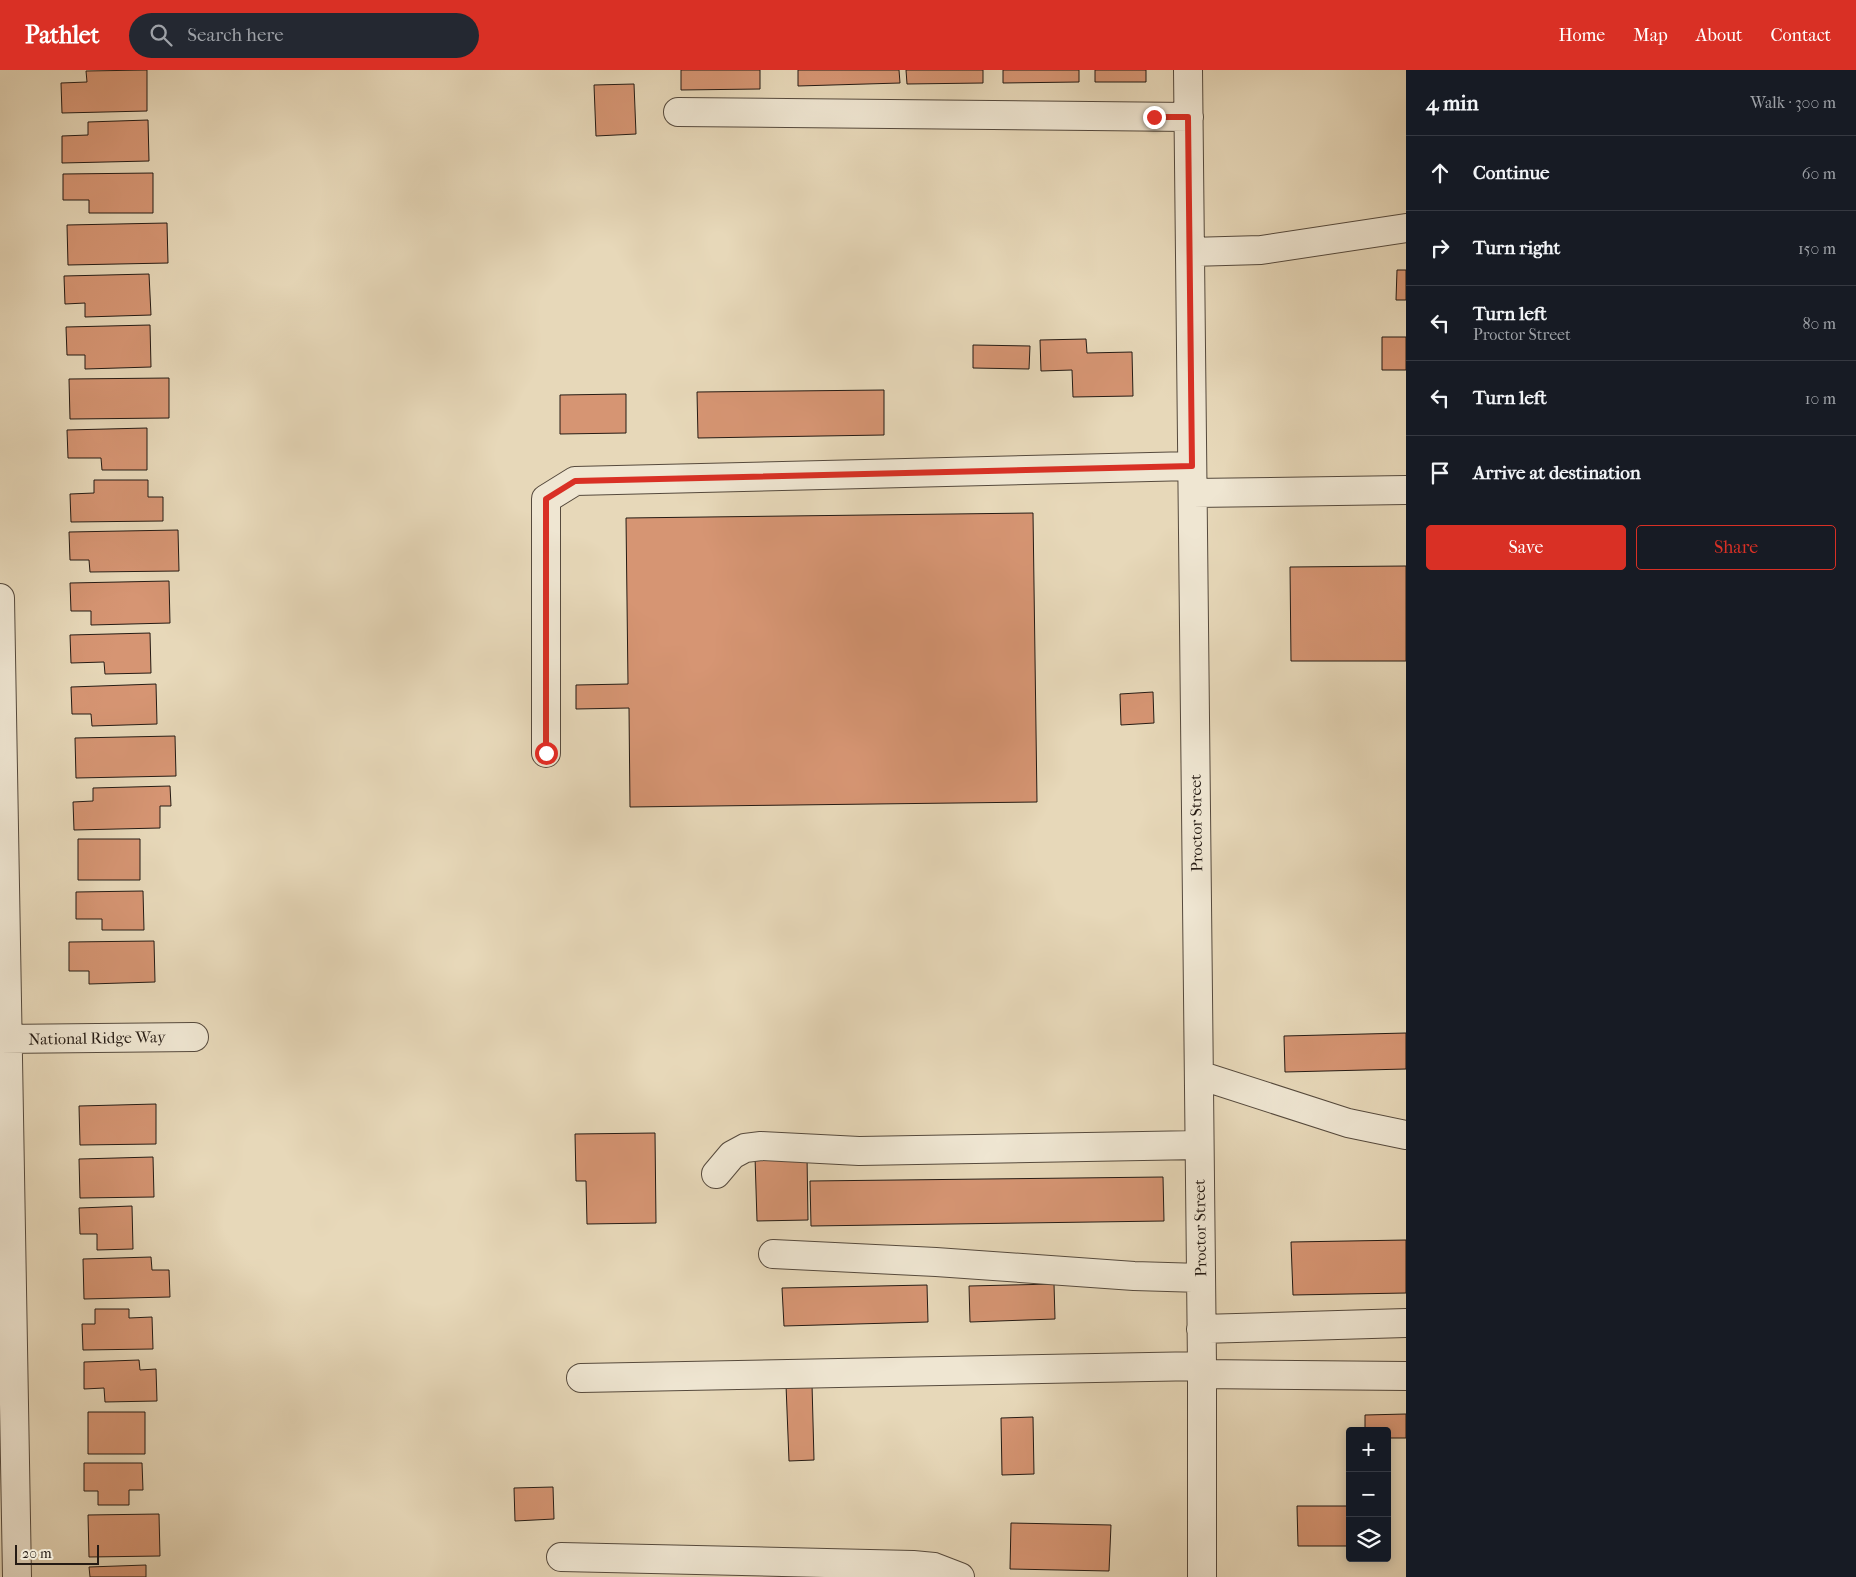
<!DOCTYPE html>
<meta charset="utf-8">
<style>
:root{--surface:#171b24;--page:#242831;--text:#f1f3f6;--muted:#9ea1a6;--line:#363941;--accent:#d93025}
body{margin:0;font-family:"IM FELL French Canon",serif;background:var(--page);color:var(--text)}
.controls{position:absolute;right:15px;bottom:15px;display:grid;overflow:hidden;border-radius:5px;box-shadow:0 2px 12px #0003}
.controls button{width:45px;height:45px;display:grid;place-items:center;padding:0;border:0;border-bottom:1px solid var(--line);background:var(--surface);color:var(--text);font:25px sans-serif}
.scale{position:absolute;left:15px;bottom:12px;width:84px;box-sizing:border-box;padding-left:5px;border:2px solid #251b14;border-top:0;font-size:14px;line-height:18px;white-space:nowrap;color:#251b14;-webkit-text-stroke:4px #efe6d2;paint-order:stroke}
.stop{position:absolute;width:15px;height:15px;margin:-11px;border:4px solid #d93025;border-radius:50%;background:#fff}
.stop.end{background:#d93025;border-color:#fff;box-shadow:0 1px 5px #0008}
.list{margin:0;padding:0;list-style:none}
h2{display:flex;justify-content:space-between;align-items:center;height:65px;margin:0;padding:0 20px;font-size:21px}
h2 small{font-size:16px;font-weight:400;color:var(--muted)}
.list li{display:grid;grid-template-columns:32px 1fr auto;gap:15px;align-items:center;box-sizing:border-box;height:75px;padding:0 20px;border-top:1px solid var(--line)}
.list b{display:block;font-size:19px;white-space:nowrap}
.list p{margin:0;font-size:16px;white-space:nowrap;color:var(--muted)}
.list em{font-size:16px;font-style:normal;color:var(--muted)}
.actions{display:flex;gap:10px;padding:15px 20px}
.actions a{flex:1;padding:11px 0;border:1px solid var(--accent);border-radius:5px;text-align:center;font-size:18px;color:var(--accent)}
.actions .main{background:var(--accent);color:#fff}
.icon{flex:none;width:28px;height:28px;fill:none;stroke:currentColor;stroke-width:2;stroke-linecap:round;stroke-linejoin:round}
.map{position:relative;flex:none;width:1406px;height:1507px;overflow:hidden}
header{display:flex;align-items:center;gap:30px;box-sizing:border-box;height:70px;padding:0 25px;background:var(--accent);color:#fff}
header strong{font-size:24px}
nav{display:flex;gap:28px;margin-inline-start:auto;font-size:18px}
.search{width:350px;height:45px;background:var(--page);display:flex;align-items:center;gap:12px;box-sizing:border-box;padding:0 18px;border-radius:28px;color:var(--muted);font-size:19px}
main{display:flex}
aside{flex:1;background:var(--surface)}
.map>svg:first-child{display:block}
.building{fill:#d69573;stroke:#251b14}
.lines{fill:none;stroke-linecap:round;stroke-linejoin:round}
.minor-casing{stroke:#564a3d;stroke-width:30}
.minor{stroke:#efe6d2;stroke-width:28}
.route{stroke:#d93025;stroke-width:6}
.labels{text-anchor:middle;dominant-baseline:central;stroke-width:4;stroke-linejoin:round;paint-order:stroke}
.street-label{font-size:16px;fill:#251b14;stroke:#efe6d2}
</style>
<header>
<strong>Pathlet</strong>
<div class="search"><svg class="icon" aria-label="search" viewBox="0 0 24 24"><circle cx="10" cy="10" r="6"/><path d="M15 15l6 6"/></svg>Search here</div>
<nav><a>Home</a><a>Map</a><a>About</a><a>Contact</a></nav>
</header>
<main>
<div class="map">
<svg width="1406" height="1507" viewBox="0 0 1406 1507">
<rect width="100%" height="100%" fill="#e7d8b9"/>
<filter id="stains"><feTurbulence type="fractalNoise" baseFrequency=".004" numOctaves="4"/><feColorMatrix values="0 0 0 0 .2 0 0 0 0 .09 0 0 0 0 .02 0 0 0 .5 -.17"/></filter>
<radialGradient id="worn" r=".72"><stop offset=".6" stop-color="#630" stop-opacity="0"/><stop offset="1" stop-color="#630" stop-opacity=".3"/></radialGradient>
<path class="building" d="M147,0V41L62,43L61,13L87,12L86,1Z
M681,0H760V19L681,20Z
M798,0H899L900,13L798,16Z
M906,0H983V13L907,14Z
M1003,0H1079V12L1003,13Z
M1095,0H1146V12H1095Z
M634,14L636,64L596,66L594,15Z
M148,50L149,91L62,93V66L88,65V52Z
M153,103V143H89V130H63V104Z
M167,153L168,193L68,195L67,155Z
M1397,200H1406V230H1396Z
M149,204L151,245L85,247V233L65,234L64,206Z
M150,255L151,297L85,299V285H67L66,257Z
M1382,267H1406V300H1382Z
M1086,269L1087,283L1132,282L1133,326L1073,327L1072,300L1041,301L1040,270Z
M973,275L1030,276L1029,299L973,298Z
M169,308V348L70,349L69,309Z
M884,320V365L698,368L697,322Z
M626,324V363L560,364V325Z
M147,358V400H102L101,388H68L67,360Z
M94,410H148V427H163V451L71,452L70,424L94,423Z
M1033,443L1037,732L630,737L629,638L576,639V615L628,614L626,448Z
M178,460L179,501L90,502L89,490H70L69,462Z
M1406,496V591H1291L1290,497Z
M169,511L170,553L91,555V541H71L70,513Z
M150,563L151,603L105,604L104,592L71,593L70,565Z
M156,614L157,654L92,656L91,644H72L71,617Z
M1153,622L1154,653L1121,655L1120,624Z
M175,666L176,706L76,708L75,668Z
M170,716L171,736H160V758L74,760L73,732L93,731V718Z
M78,769H140V810H78Z
M143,821L144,860H102V849H76V822Z
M154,871L155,912L89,914V901H69V872Z
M1406,963V999L1285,1002L1284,966Z
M156,1034V1074L80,1075L79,1036Z
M655,1063L656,1153L587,1154L586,1111H576L575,1064Z
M807,1086L808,1150L757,1151L755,1087Z
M153,1087L154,1127L80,1128L79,1089Z
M1163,1107L1164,1151L811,1156L810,1111Z
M132,1136L133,1179L97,1180V1164H80L79,1138Z
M1406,1170V1223L1293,1225L1291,1172Z
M151,1187L152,1200H169L170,1227L84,1229L83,1189Z
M1054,1214L1055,1249L970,1252L969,1216Z
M927,1215L928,1252L784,1256L782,1218Z
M95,1239H129V1248L152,1247L153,1279L83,1280L82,1254H95Z
M139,1290L140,1300L156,1299L157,1331L105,1332L104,1318L84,1319V1292Z
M812,1314L814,1390L789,1391L786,1315Z
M88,1342H145V1384H88Z
M1406,1344V1368H1387V1361H1365V1345Z
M1033,1347L1034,1404L1002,1405L1001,1348Z
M84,1393H142L143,1420H129V1435H98V1421H84Z
M553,1417L554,1449L515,1451L514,1418Z
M1297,1436H1350V1476H1298Z
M159,1444L160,1486L89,1487L88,1445Z
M1011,1453L1111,1455L1109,1501L1010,1499Z
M146,1495V1507H90L89,1497Z"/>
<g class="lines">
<g class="minor-casing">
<path id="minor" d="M1188,0L1202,1296V1507
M678,42L1189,47
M1190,182L1261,180L1406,158
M1193,423L1406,420
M0,528L17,1507
M546,683V429L575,411L1192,396
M0,969L194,967
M1199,1005L1348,1053L1406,1065
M716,1104L732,1085L745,1078L761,1076L859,1081L1199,1075
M773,1184L936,1192L1134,1206L1201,1208
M1201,1259L1406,1253
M1202,1304L1406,1306
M581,1308L1202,1296
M561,1487L913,1495L934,1497L960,1507"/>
</g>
<use href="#minor" class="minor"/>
</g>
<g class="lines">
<path class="route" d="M546,683V429L575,411L1192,396L1188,47H1154"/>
</g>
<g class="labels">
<g class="street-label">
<text transform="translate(1196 753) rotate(-91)">Proctor Street</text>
<text transform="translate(97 968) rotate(-1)">National Ridge Way</text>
<text transform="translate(1200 1158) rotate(-91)">Proctor Street</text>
</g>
</g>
<rect width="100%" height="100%" filter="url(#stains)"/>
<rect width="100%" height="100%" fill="url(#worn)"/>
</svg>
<div class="controls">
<button>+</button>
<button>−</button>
<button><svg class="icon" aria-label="layers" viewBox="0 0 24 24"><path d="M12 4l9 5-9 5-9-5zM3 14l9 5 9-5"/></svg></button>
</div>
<div class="scale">20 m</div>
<div class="stop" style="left:546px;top:683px"></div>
<div class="stop end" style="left:1154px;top:47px"></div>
</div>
<aside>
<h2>4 min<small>Walk · 300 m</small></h2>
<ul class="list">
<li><svg class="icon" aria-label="ahead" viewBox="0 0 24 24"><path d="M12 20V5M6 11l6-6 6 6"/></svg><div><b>Continue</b></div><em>60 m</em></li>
<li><svg class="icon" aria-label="right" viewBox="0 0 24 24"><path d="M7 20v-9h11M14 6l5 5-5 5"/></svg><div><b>Turn right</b></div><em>150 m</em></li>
<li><svg class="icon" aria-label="left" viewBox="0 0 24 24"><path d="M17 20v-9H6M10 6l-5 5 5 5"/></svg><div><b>Turn left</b><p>Proctor Street</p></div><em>80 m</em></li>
<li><svg class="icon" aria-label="left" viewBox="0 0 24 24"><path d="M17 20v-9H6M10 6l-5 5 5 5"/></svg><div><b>Turn left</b></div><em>10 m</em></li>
<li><svg class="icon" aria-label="arrive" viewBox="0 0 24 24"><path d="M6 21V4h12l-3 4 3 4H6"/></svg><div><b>Arrive at destination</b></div></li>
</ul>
<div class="actions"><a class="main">Save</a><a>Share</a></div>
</aside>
</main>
